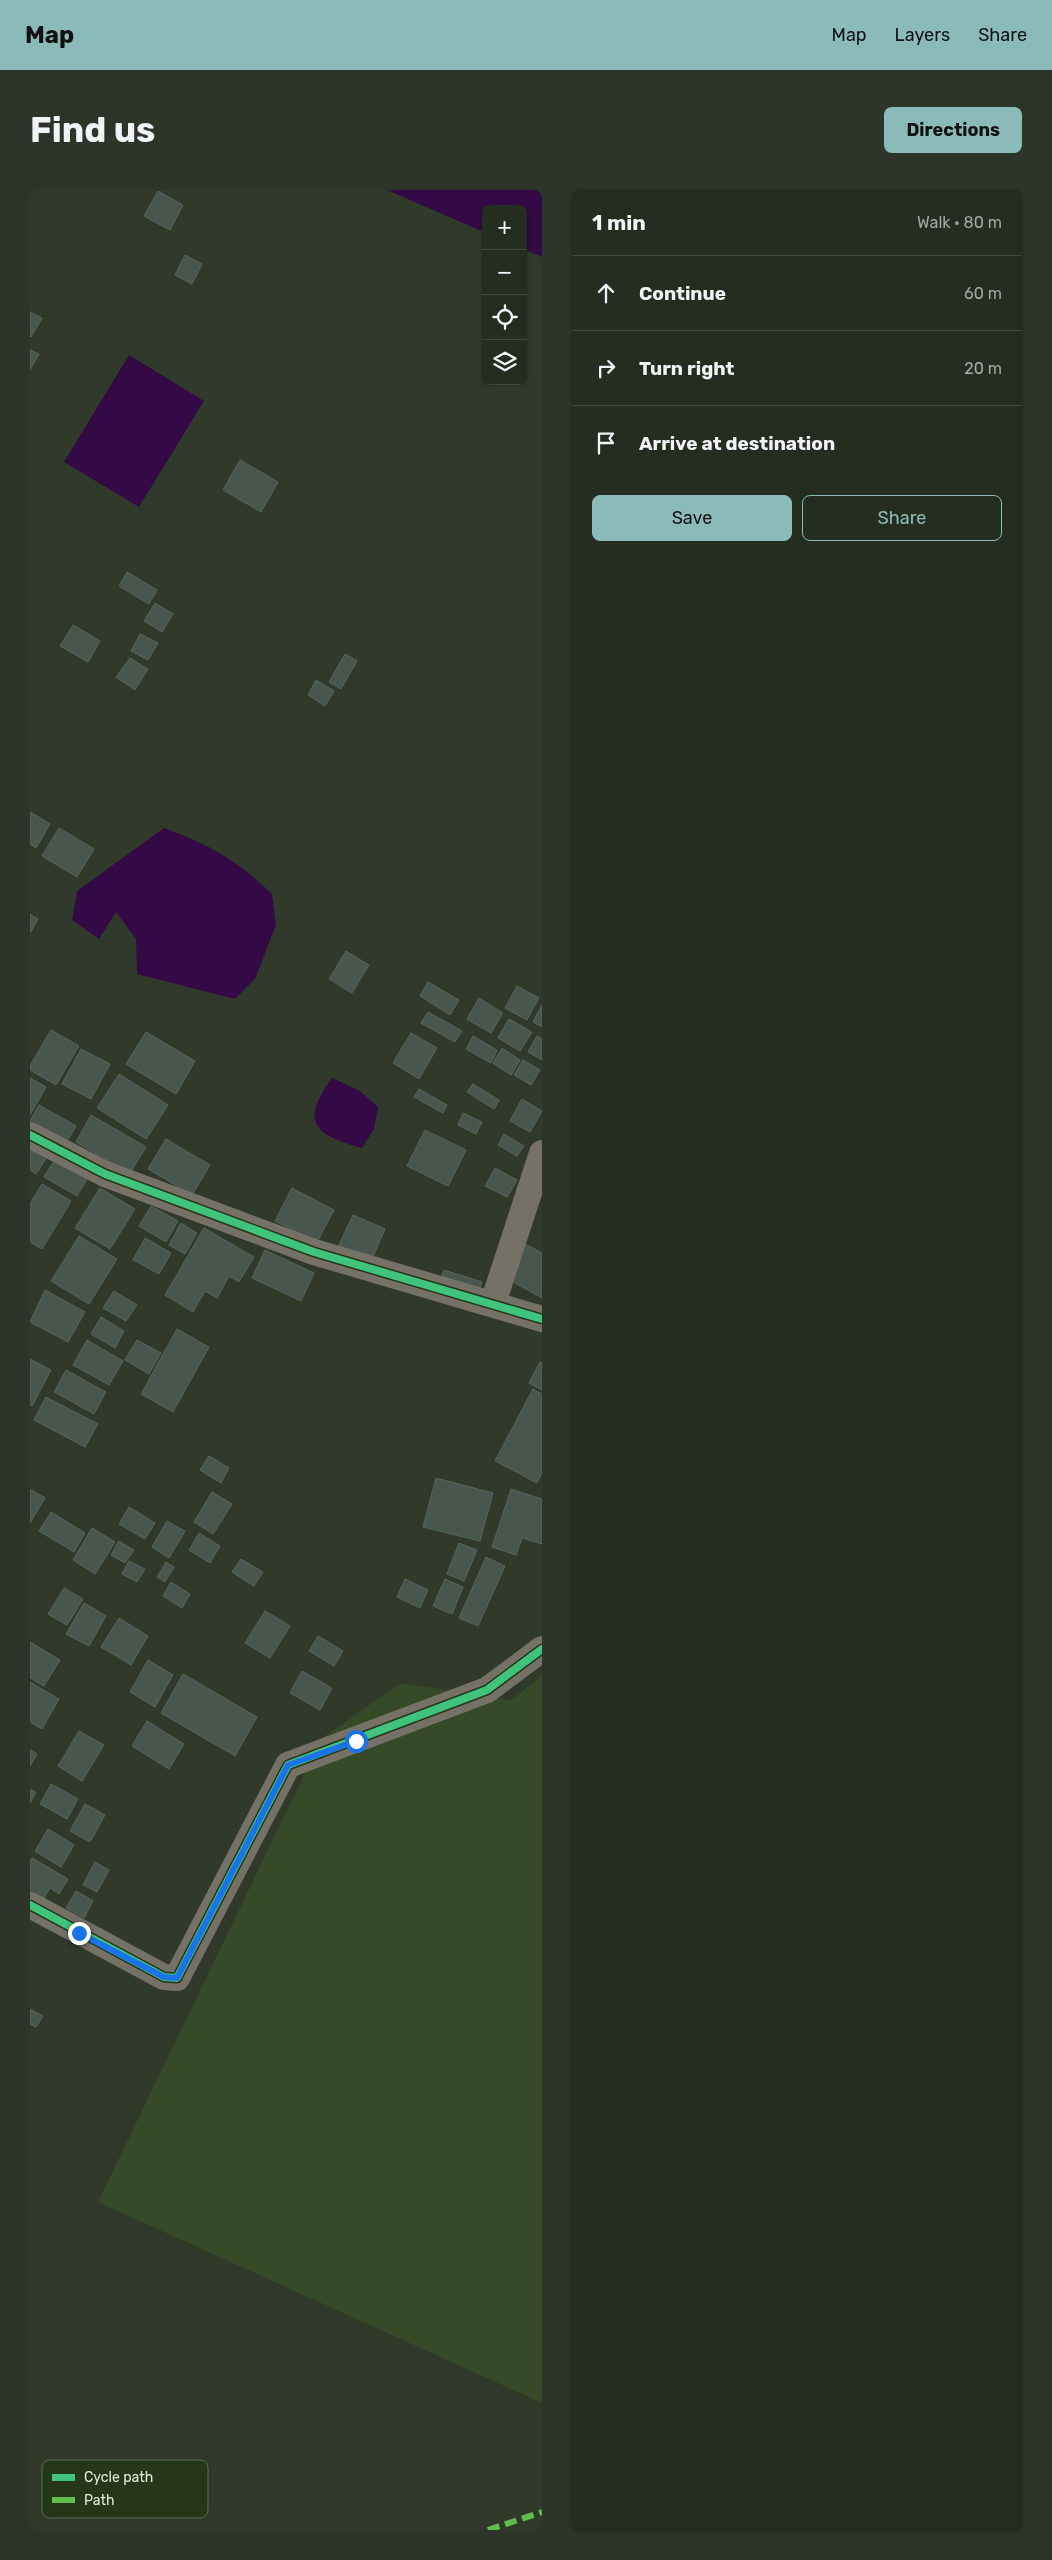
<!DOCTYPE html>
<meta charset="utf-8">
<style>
:root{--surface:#252c20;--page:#2d3429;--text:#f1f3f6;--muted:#a3a7a5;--line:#42483e;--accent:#8bbbb9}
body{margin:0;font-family:Rubik,sans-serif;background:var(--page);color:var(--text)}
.controls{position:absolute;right:15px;top:15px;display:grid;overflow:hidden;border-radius:8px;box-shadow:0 1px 4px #0004}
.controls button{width:45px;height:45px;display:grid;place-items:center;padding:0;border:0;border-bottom:1px solid var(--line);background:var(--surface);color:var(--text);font:25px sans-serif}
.stop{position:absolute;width:15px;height:15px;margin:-11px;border:4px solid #1a73e8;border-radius:50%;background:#fff}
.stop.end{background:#1a73e8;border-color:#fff;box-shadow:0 1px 5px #0008}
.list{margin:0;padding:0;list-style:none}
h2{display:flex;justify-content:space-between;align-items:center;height:65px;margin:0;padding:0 20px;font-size:21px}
h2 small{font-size:16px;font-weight:400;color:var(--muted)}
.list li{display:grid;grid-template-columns:32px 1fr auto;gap:15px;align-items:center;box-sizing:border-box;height:75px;padding:0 20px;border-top:1px solid var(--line)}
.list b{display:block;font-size:19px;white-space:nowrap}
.list em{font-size:16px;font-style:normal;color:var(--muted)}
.actions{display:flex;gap:10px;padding:15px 20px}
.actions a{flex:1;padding:11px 0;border:1px solid var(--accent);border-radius:8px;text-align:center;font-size:18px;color:var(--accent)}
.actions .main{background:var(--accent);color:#111}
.icon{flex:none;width:28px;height:28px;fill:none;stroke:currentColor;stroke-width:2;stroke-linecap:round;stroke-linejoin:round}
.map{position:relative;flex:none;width:512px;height:2340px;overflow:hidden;border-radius:8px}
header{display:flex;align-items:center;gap:30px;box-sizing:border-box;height:70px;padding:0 25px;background:var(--accent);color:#111}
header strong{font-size:24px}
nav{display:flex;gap:28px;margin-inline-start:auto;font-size:18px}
.intro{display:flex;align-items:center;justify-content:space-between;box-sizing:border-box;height:120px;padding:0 30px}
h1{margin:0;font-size:35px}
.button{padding:12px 22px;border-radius:8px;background:var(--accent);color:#111;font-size:18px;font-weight:700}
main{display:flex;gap:30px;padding:0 30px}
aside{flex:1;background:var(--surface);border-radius:8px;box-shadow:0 1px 4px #0004}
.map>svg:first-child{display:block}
.built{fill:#364a27}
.water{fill:#330a45}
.building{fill:#48564d;stroke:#58655d}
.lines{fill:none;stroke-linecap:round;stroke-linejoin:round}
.minor{stroke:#757166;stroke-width:26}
.quiet{stroke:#5fbe4e;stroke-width:6;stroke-dasharray:12 6;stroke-linecap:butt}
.cycleway-casing{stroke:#263618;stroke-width:11}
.cycleway{stroke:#40c37c;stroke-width:8}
.route{stroke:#1a73e8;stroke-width:6}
.key{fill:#263618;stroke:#5e6c52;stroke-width:1}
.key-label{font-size:14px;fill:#e0ebd9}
</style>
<header>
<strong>Map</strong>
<nav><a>Map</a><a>Layers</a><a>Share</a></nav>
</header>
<div class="intro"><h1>Find us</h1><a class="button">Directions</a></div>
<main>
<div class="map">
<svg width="512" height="2340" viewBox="0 0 512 2340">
<rect width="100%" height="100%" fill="#313a2a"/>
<path class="built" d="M512,1485V2213L68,2012L292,1548L371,1493L482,1510Z"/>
<path class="water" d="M357,0H512V67L493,59V19H456V43Z
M99,165L174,211L109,317L34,272Z
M134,638C182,656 205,669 242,704L246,735L225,789L205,809L107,784L106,749L86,722L69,749L42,730L47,701Z
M302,888L330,901L348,917L344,939L332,958C286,945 268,934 302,888Z"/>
<path class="building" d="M128,1L153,15L140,40L114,26Z
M155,65L172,74L162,94L145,85Z
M0,122L12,128L1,147L0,146Z
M0,160L9,164L0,180Z
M210,270L248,292L231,322L193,300Z
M97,382L127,400L119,414L89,396Z
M125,413L143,424L132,442L114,431Z
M43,435L70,451L58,472L30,456Z
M110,444L128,453L118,470L101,461Z
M315,464L327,471L311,499L299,492Z
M100,468L118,479L105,500L86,487Z
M286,490L304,501L295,516L278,505Z
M0,622L20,634L6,658L0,654Z
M29,638L64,659L47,687L12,666Z
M0,724L8,729L0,743Z
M316,761L339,775L322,803L299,789Z
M398,792L429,810L420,825L390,806Z
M487,796L509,808L497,830L475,818Z
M449,808L473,823L461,843L437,829Z
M512,815V837L503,832Z
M398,822L432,841L425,852L391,833Z
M479,829L502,842L490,861L468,848Z
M21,840L49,856L26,895L0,880V876Z
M116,842L165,871L146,904L96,874Z
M381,843L407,858L389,889L363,873Z
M443,846L467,860L461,873L436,859Z
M507,846L512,849V870L498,862Z
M472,858L490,870L481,885L463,873Z
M51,859L80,874L61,909L32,894Z
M493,870L510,880L501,895L484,885Z
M89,884L138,915L116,949L67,918Z
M0,888L16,897L0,925Z
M443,894L469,910L464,919L437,902Z
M389,899L417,915L413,923L384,907Z
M492,909L512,921L500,942L480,931Z
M9,915L46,936L34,956L0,936V931Z
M433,923L452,932L446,944L428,935Z
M61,925L116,957L100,983L46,952Z
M395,940L436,960L418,996L377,976Z
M474,944L494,956L487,966L468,955Z
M136,949L180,975L162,1005L118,979Z
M0,956L17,967L6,984L0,980Z
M29,963L61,982L47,1006L14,987Z
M465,978L487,990L477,1007L455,996Z
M12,994L41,1011L12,1059L0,1052V1014Z
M70,998L105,1019L80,1059L45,1038Z
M262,998L304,1020L287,1052L245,1031Z
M121,1016L148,1031L136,1052L109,1036Z
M323,1025L355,1039L339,1076L306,1061Z
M151,1033L167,1043L155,1064L139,1055Z
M174,1038L224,1067L209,1092L199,1086L187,1108L175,1101L163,1122L135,1105Z
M49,1046L87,1069L59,1114L21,1091Z
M115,1048L141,1063L129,1084L103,1070Z
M493,1053L512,1063V1108L474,1087Z
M235,1060L284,1083L271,1111L222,1088Z
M414,1080L452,1092L448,1104L410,1091Z
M15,1100L55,1122L38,1152L0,1132Z
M84,1101L107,1115L96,1131L73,1118Z
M71,1127L94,1141L85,1158L61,1144Z
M147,1139L179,1157L143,1222L111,1204Z
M57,1150L93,1171L79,1195L43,1175Z
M107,1150L131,1163L119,1184L95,1170Z
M0,1169L21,1180L2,1216L0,1215Z
M510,1172L512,1173V1200L499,1193Z
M36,1180L76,1202L64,1224L24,1202Z
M503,1199L512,1204V1282L507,1293L465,1271Z
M16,1207L68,1234L55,1257L4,1230Z
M179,1266L199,1278L191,1293L170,1280Z
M406,1288L463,1303L450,1351L393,1337Z
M0,1299L15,1308L0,1333Z
M481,1299L512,1309V1354L492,1348L486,1365L462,1357Z
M182,1302L202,1314L183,1344L164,1332Z
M99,1317L125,1333L115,1349L89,1334Z
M21,1322L55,1343L44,1362L9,1341Z
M137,1331L155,1341L139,1368L122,1357Z
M62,1338L85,1352L65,1384L43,1370Z
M169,1343L190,1356L180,1373L159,1360Z
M89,1351L104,1360L95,1373L81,1365Z
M429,1353L447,1360L434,1391L417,1384Z
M456,1367L475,1376L448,1436L429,1428Z
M211,1369L233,1382L224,1396L202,1382Z
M99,1371L115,1379L107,1392L92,1384Z
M136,1372L144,1377L135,1392L127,1387Z
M375,1389L398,1400L390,1418L367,1407Z
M415,1389L433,1397L422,1424L403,1416Z
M141,1392L160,1404L152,1418L133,1406Z
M34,1398L53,1409L37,1435L18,1424Z
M54,1413L76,1426L59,1456L36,1444Z
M235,1421L260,1436L240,1468L215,1453Z
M89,1428L118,1446L101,1475L71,1457Z
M288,1446L313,1461L304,1476L279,1461Z
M0,1452L30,1470L14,1496L0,1488Z
M118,1470L143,1485L125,1517L100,1502Z
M272,1481L302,1498L290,1520L260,1503Z
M153,1484L227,1527L205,1566L131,1523Z
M0,1492L29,1509L12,1539L0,1532Z
M117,1531L154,1554L139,1579L102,1556Z
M49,1541L74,1555L52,1591L28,1576Z
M0,1560L7,1564L0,1576Z
M21,1594L48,1609L37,1629L10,1614Z
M0,1599L6,1602L0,1613Z
M55,1614L75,1625L60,1652L40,1641Z
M18,1639L44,1655L31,1677L5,1661Z
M2,1668L38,1689L29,1704L20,1698L11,1713L0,1707V1671Z
M65,1672L79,1680L67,1702L53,1695Z
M46,1701L63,1711L54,1728L36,1718Z
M0,1819L13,1826L6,1837L0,1834Z"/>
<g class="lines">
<path class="minor" d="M0,945L75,984L284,1062L512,1129
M463,1113L512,963
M0,1715L134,1787L147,1788L258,1575L457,1500L512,1459"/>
<path class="quiet" d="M458,2340L512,2322"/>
<g class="cycleway-casing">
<path id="cycleway" d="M0,945L75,984L284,1062L512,1129
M0,1715L134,1787L147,1788L258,1575L457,1500L512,1459"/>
</g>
<use href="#cycleway" class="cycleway"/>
</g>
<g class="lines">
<path class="route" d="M49,1743L134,1787L147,1788L258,1575L326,1551"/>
</g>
<rect x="12" y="2270" width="166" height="58" rx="8" class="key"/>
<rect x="22" y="2284" width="23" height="7" fill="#40c37c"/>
<rect x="22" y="2307" width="23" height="6" fill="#5fbe4e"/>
<g class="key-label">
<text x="54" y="2292">Cycle path</text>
<text x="54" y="2315">Path</text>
</g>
</svg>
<div class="controls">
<button>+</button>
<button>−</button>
<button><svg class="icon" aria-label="locate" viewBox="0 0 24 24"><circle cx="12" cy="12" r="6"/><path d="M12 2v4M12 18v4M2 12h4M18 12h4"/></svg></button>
<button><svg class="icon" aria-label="layers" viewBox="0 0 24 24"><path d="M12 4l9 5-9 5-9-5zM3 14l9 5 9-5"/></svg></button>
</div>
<div class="stop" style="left:326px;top:1551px"></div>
<div class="stop end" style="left:49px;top:1743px"></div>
</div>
<aside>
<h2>1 min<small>Walk · 80 m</small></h2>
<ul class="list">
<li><svg class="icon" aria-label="ahead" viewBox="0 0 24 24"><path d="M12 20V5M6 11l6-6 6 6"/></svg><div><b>Continue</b></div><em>60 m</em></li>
<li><svg class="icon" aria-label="right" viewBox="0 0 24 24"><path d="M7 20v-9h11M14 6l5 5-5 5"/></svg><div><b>Turn right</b></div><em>20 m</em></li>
<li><svg class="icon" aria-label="arrive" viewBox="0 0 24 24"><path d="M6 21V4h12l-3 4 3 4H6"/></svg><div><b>Arrive at destination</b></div></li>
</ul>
<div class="actions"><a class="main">Save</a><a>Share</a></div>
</aside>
</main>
